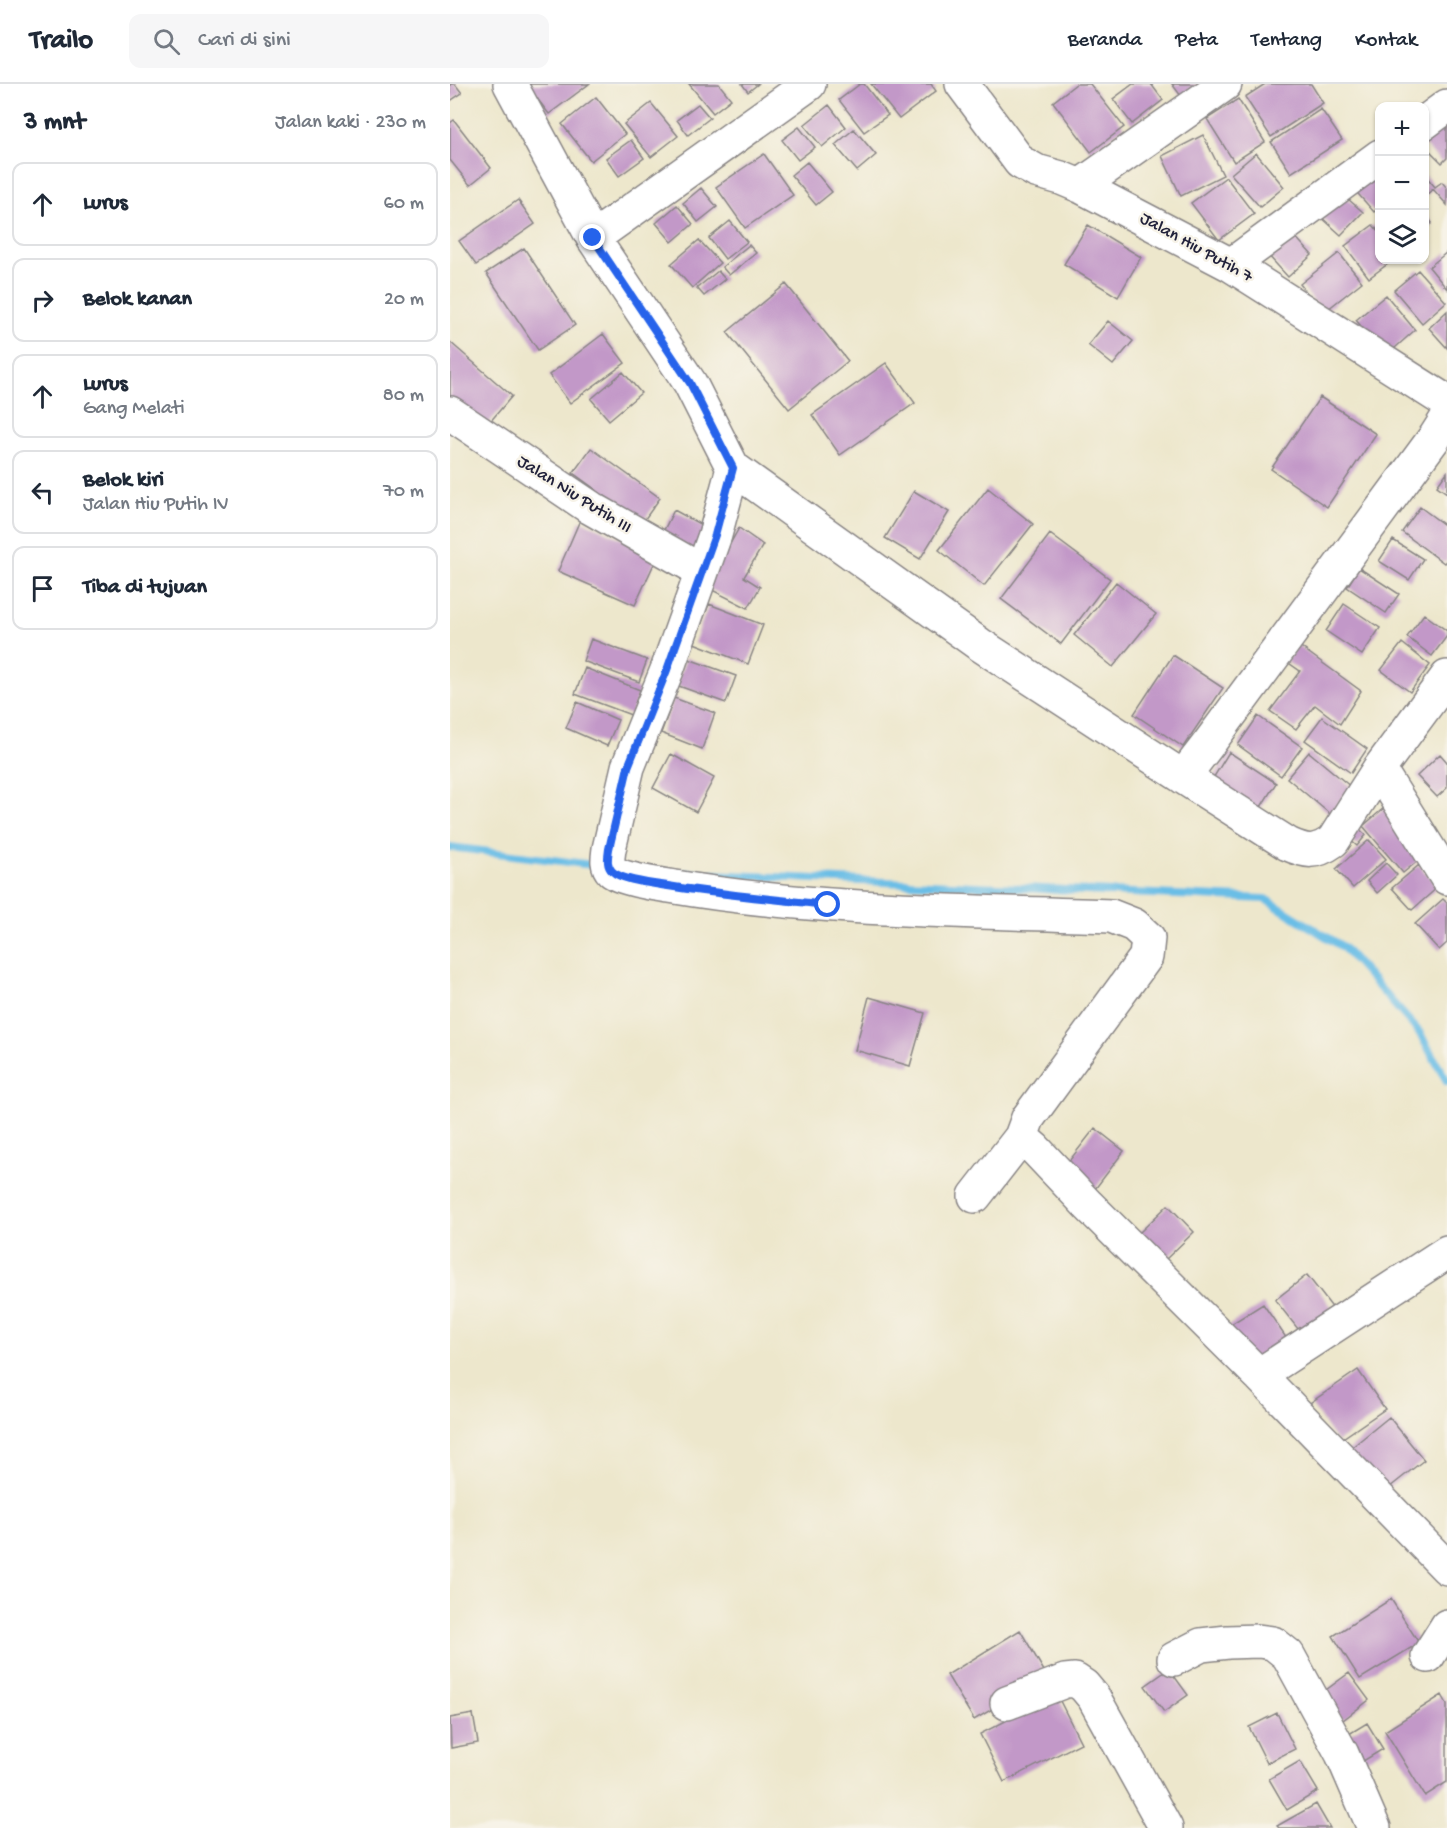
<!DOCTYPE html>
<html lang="id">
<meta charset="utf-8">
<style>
:root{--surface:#fff;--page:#f6f6f7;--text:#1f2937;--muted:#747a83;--line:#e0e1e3}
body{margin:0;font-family:"Gochi Hand",sans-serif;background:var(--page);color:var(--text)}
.controls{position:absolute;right:18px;top:18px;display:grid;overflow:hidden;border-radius:12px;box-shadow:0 2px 4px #0004}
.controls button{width:54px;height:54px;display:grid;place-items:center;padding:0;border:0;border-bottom:2px solid var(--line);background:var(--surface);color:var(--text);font:30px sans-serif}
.stop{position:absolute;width:18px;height:18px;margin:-14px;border:4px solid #2563eb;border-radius:50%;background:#fff}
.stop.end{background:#2563eb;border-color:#fff;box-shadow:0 2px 6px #0008}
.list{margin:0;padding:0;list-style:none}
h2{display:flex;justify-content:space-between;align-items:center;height:78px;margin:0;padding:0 24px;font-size:26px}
h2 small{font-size:20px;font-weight:400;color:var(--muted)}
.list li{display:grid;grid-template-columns:39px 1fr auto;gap:18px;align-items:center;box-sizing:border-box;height:84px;margin:0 12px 12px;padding:0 12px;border:2px solid var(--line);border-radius:12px}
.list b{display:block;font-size:22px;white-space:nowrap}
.list p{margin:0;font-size:20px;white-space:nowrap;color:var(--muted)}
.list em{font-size:20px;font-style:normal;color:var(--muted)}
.icon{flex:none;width:33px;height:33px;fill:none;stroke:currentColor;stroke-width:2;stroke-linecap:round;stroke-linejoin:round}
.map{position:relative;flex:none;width:997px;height:1744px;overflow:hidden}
header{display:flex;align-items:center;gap:36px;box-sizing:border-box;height:84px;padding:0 30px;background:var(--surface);border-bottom:2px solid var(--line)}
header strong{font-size:28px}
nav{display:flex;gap:33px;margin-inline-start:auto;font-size:21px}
.search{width:420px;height:54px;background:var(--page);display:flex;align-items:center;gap:15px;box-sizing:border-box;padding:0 21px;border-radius:12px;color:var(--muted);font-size:22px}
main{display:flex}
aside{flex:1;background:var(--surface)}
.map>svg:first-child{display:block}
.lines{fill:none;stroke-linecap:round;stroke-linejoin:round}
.stream{stroke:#6abee6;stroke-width:8}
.building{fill:#c298c8}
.minor-casing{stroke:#888484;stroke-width:36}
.minor{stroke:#fff;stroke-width:33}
.route{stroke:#2563eb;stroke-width:8}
.labels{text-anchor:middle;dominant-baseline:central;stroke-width:5;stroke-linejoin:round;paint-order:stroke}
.street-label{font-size:18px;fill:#22223b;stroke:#f7f3e8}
</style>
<header>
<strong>Trailo</strong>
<div class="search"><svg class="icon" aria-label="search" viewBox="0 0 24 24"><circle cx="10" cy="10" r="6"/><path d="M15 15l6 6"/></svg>Cari di sini</div>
<nav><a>Beranda</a><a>Peta</a><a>Tentang</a><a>Kontak</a></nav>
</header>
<main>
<aside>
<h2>3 mnt<small>Jalan kaki · 230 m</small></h2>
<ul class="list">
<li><svg class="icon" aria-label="ahead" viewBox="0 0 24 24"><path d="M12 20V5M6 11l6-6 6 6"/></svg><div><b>Lurus</b></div><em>60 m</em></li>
<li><svg class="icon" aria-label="right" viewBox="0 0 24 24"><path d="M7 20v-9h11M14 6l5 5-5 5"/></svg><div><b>Belok kanan</b></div><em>20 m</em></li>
<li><svg class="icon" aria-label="ahead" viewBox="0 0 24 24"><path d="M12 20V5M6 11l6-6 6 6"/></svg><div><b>Lurus</b><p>Gang Melati</p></div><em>80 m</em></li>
<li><svg class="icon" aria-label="left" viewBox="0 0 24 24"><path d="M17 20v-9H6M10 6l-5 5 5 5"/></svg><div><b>Belok kiri</b><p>Jalan Hiu Putih IV</p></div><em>70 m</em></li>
<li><svg class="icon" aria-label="arrive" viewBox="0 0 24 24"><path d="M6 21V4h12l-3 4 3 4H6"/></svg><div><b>Tiba di tujuan</b></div></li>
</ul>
</aside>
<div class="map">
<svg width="997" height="1744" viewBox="0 0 997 1744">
<rect width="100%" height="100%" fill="#f7f3e8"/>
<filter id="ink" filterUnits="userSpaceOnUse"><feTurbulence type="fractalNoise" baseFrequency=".0167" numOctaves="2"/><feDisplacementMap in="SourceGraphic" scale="12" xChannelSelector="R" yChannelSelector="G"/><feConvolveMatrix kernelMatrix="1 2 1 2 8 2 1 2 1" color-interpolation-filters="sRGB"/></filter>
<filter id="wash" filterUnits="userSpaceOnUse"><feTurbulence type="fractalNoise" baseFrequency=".008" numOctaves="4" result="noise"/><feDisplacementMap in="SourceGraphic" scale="24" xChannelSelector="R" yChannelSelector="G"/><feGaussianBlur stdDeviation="1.35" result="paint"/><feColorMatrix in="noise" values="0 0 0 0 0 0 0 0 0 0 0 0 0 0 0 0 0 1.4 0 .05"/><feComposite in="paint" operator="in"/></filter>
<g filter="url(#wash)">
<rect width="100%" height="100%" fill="#ede7cc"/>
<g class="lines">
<path class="stream" d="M0,763L151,782
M235,789L815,815L893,863L969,948L997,997"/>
</g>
<g id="blocks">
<path class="building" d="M0,0H5L12,9L0,17Z
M76,0H139L99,30Z
M239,0H269L281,15L263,29Z
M292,0H308L298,8Z
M410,0H414L438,31L414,48L389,16Z
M421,0H481L486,7L449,35Z
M626,0H640L674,43L641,68L603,18Z
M683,0H701L713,16L682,40L663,15Z
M722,0H748L731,12Z
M815,0H861L873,19L821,53L795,13Z
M146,13L175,50L141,77L112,40Z
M788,15L815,58L784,78L757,35Z
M201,19L228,52L201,73L174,40Z
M248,20L260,34L238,51L227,36Z
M379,21L396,43L372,63L354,41Z
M871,25L892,56L841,89L821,58Z
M4,36L41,84L20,101L0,76V39Z
M997,42V74L992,79L975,62V50Z
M349,43L365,63L348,76L332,56Z
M404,45L426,71L407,87L385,61Z
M753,51L773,91L731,112L712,72Z
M181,56L194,74L169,92L156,74Z
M806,69L834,103L810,123L781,90Z
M314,70L343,111L295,144L266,103Z
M357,78L382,108L366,121L341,91Z
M930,90V123L924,128L902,103Z
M975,91L985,103L992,98L997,104V121L983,105L975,112Z
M776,93L804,130L769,156L741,119Z
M251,104L267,123L248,138L233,119Z
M891,109L913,128L891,151L870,132Z
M68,116L85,140L26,181L9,157Z
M227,121L243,140L222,158L206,139Z
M975,130L982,139L975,146Z
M280,137L297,158L275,175L259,154Z
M638,141L691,173L668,213L614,180Z
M923,141L930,149V176H943L919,194L895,162Z
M841,148L862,171L838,193L817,170Z
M249,156L270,179L242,204L221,180Z
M299,161L306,169L279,191L272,183Z
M74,164L125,241L88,266L36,189Z
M997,168V205L979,183Z
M889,169L912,198L873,229L850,200Z
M968,186L996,218L972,239L944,206Z
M268,187L275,195L254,212L247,204Z
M336,200L398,277L339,325L277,248Z
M936,211L965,246L936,272L906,236Z
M997,227V264L979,244Z
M658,237L683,257L663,281L638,261Z
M153,250L175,279L120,319L99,291Z
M0,258L62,312L33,346L0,317Z
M436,279L465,319L390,371L362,331Z
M173,288L191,309L159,336L141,315Z
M870,313L926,350L877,423L821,385Z
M141,364L210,414L192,439L123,389Z
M997,388V409L987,402Z
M538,404L583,440L534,502L489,466Z
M464,407L499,428L470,475L435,454Z
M970,423L997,443V476L994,479L952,448Z
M224,426L257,444L245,467L212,450Z
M130,436L208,471L185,521L108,487Z
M289,444L313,461L294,493L310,503L298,524L256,503Z
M600,450L660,495L611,560L551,515Z
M943,456L973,475L959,496L929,477Z
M909,484L949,510L936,529L897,503Z
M666,498L706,530L663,583L624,551Z
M259,520L313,541L298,580L244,559Z
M894,520L930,544L912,571L876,547Z
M974,530L997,547V552L982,572L957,553Z
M141,555L197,576L189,598L133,577Z
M952,559L980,581L960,608L931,586Z
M848,561L911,607L890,640L865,621L846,645L820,627L850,587L836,577Z
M723,571L773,604L733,663L684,630Z
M236,574L286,592L276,619L226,601Z
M135,584L190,606L181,631L125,610Z
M224,614L265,629L252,665L211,649Z
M127,618L168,636L157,662L116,644Z
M808,632L852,663L831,692L788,661Z
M872,633L917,665L901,689L855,656Z
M779,668L826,699L806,731L759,701Z
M859,668L901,703L880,730L837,694Z
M221,670L264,694L246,728L203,704Z
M990,670L997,678V704L987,713L967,692Z
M935,723L976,770L953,789L913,742Z
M908,744L916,751L907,762L899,755Z
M919,756L936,775L903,804L886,785Z
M936,779L947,791L927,809L917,797Z
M969,781L988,803L962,826L942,804Z
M993,815L997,819V859L989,866L965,840Z
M419,913L475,929L460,982L405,966Z
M645,1044L674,1067L642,1109L612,1086Z
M718,1121L744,1148L715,1176L689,1149Z
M857,1191L888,1231L856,1255L825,1216Z
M813,1220L839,1258L805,1281L778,1242Z
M908,1286L935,1325L887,1358L860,1319Z
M939,1333L974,1376L930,1411L896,1368Z
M941,1515L969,1559L910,1595L883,1552Z
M570,1546L597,1592L524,1636L497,1591Z
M719,1585L738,1611L714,1628L695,1602Z
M899,1589L919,1616L893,1636L872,1609Z
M607,1611L631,1659L554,1698L530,1650Z
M992,1611L997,1620V1698L975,1712L935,1647Z
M827,1629L845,1665L817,1679L799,1643Z
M23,1630L28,1659L1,1664L0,1634Z
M917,1639L933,1665L910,1679L894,1653Z
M850,1677L868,1707L837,1726L819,1695Z
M866,1720L880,1744H829L827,1742Z"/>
</g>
</g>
<g filter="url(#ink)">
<use href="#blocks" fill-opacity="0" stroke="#888484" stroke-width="1.5"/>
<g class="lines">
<g class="minor-casing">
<path id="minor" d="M60,0L143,154L240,299L283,384L529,560L733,693L760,658L985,353L997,334
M512,0L570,78L586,87L611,94L630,102L781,181L997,318
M974,39L997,22
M630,102L775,0
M143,154L359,0
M781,181L930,72
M0,329L141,424L252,487
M283,384L265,451L217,586L178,683L159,765C158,773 156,781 162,787C171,795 206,800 219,802C365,827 513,827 661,832L684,841L698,854L696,873L578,1034L571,1053L585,1065L638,1121L809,1291L997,1484
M929,685L997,794
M733,693L838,760C856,768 865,770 883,757L929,685L997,593
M525,1112L571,1053
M809,1291L997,1168
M978,1572L997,1542
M724,1575L751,1561L778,1558L808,1557L823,1559L838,1571L892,1670L924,1744
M557,1619L615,1597L625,1596L634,1602L644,1614L716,1744"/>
</g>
<use href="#minor" class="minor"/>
</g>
</g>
<g class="lines" filter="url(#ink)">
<path class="route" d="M143,154L240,299L283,384L265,451L217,586L178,683L159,765C158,773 156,781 162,787C171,796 199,799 211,801C267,810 322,815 378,821"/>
</g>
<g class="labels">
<g class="street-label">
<text transform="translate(746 164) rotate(29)">Jalan Hiu Putih 7</text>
<text transform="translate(124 411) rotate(32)">Jalan Niu Putih III</text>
</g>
</g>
</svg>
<div class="controls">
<button>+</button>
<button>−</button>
<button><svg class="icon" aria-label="layers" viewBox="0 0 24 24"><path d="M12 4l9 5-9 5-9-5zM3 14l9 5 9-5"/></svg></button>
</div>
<div class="stop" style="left:378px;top:821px"></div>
<div class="stop end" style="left:143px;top:154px"></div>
</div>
</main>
